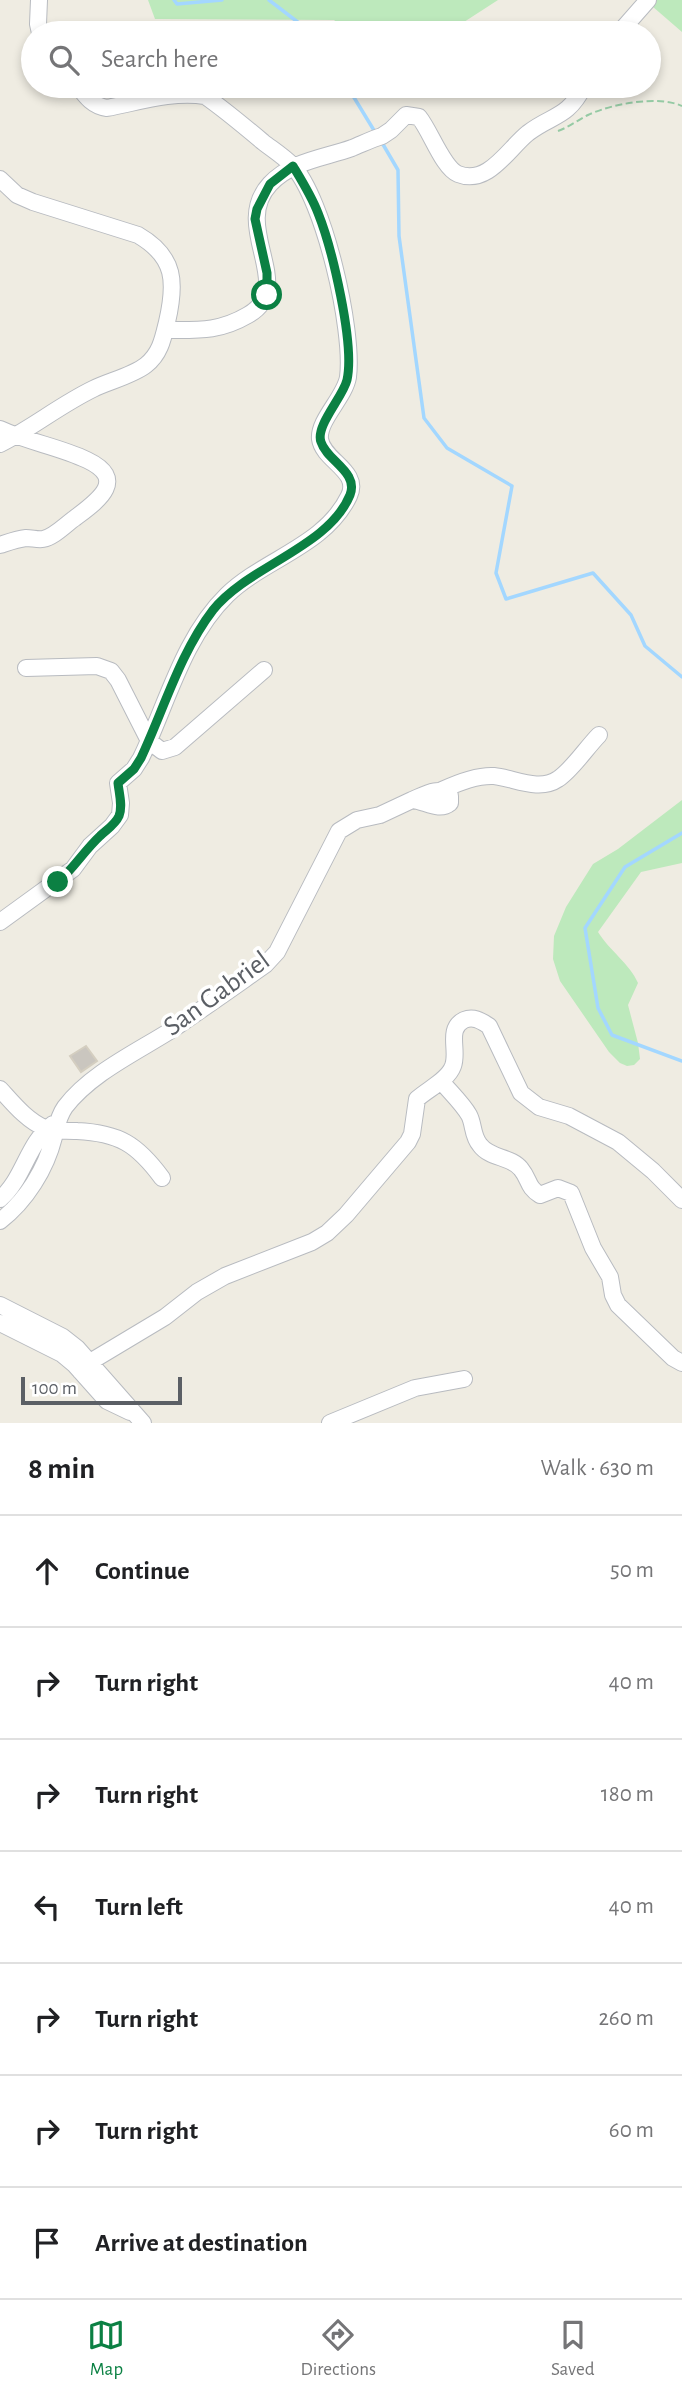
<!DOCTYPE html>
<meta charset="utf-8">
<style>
:root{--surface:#fff;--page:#f6f6f6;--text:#202124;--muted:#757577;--line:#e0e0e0;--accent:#0b8043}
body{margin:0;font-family:"Alegreya Sans",sans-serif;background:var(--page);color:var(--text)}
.scale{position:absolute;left:21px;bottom:18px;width:161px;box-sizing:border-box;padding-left:7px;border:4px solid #5b5f65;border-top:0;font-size:19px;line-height:24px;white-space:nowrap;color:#5b5f65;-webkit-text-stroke:5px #fff;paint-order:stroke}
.stop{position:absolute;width:21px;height:21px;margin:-16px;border:5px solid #0b8043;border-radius:50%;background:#fff}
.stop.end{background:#0b8043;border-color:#fff;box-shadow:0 2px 7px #0008}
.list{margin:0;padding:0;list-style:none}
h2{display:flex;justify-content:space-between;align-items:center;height:91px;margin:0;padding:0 28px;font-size:30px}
h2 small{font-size:23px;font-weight:400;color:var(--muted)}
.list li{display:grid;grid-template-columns:46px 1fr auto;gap:21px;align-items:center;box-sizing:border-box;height:112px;padding:0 28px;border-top:2px solid var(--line)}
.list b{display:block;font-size:26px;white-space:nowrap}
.list em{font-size:23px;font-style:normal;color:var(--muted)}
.icon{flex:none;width:38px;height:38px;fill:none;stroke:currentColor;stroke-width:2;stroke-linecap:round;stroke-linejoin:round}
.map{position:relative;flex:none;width:682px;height:1423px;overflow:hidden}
.search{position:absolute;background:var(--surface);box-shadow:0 4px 10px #0003;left:21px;right:21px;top:21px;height:77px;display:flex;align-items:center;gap:18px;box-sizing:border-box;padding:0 24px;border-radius:38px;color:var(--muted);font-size:26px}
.sheet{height:875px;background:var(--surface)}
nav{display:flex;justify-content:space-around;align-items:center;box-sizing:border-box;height:98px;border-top:2px solid var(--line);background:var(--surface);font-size:19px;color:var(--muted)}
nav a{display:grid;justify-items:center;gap:4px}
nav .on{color:var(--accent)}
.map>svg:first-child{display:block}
.green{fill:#bde9bc}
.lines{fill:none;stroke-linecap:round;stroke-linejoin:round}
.stream{stroke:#a3d7ff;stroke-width:3.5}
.building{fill:#cac6bf;stroke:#d4cec0;stroke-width:2}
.minor-casing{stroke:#b8bbc0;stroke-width:18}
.path{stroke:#95caa4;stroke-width:2;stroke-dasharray:7 3.5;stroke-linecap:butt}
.minor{stroke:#fff;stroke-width:16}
.route{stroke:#0b8043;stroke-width:9}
.labels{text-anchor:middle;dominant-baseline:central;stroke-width:7;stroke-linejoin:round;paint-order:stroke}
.street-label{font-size:28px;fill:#5b5f65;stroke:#fff}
</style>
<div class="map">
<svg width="682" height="1423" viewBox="0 0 682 1423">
<rect width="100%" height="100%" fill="#efece2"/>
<path class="green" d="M148,0H498L447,33H349L334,20L155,19Z
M645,0H682V32Z
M682,800V863L641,872L598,932C609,950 630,964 638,983L628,1005L638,1043L640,1059L634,1065L627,1066L620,1063L609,1052L560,981L553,959L554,936L566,907L593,864L618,849Z"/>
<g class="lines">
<path class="stream" d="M174,0L177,4L222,0
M269,0L312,33
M347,86L375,132
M381,141L398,170L399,236L424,418L447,448L512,486L496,573L506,599L593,573L631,615L645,646L682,677
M682,833L625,867L585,928L598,1008L612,1035L682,1061"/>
</g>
<path class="building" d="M86,1046L97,1061L81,1072L70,1056Z"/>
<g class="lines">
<g class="minor-casing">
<path id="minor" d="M39,0L38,24L40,33
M619,33L648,0
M0,179L17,195L33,202L138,235C176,257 176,283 167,322C163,339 160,354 146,365C132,376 109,381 93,389C60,405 32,428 0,444
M165,330C198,330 219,332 248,315C298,287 230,227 270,184C291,161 324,158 352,148C362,144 372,139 382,136L391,130L406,115L419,117C431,132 443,168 458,174C488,186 508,149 528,133C553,114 567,119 584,86
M0,429C28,442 60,447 87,460C129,480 96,502 75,518C65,525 54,537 43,539C38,540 32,538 26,538C17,539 9,542 0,545
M26,668L97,666L111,671L118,680L149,741L162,751L175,747L264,670
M442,790C457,783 477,775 494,776C514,778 539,792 558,779C572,770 587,747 599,735
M0,922L73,869L90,846L112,826L120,815L121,803L118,783L134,769L141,758C167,704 183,638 227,595C264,559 325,546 349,496C361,471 323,461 320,439C318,420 345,397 348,377C354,330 324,199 292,165C283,156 272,149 263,142C244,126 225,110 205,96C172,91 139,102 107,108C93,106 86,97 78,86
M441,1081C450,1092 462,1103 469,1115C474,1124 472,1136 480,1145C490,1159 511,1156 521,1169C530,1180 527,1187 540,1195L558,1188L571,1193L593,1248L610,1277L613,1295L618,1305L673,1358L682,1363
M0,1089C12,1102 27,1121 45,1128C53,1132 67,1130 77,1131C119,1133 137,1144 162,1178
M0,1199C24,1179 27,1143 53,1124
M0,1221C26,1201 46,1169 54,1137C57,1126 58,1117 65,1107C91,1073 137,1052 173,1029C204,1008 235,986 265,965L277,952L339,831L357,820L380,815L412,800C425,801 439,812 450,803V796C439,785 424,795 412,800
M0,1305L63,1337L77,1348L143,1423
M0,1323L62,1354L74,1364L107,1401L130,1412
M80,1371L90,1362L165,1317L197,1292L225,1276L312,1242L327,1233L346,1215L408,1142L412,1134L417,1099C428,1089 448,1080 453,1066C459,1051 446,1029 464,1020C474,1016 481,1021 489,1026L521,1093L539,1107L569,1116L618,1142L653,1171L682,1200
M330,1423L415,1388L464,1379"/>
</g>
<path class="path" d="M558,131C569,127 578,120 588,115C611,104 658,95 682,106"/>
<use href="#minor" class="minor"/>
</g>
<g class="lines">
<path class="route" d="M58,882C74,868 84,851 100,836C106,830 115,825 119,816C123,806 119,793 118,783L134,769L141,758C164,709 180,653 213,610C248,566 329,547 350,495C359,472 327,461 321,442C315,426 343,397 347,380C355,344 332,248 318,213C312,197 302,181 293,166L270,184L257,209L255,219L267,273V295"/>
</g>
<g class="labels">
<g class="street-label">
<text transform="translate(217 994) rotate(-36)">San Gabriel</text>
</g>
</g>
</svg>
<div class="scale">100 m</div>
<div class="stop" style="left:267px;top:295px"></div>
<div class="stop end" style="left:58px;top:882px"></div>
<div class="search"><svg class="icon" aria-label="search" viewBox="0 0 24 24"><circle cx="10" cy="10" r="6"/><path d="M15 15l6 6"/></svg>Search here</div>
</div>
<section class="sheet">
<h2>8 min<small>Walk · 630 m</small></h2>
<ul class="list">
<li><svg class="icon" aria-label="ahead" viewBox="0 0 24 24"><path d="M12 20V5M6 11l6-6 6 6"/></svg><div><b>Continue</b></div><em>50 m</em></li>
<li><svg class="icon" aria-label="right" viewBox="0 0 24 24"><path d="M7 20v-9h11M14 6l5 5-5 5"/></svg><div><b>Turn right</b></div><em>40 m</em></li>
<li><svg class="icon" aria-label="right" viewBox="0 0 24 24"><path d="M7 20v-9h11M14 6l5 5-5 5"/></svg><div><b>Turn right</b></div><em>180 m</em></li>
<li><svg class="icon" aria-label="left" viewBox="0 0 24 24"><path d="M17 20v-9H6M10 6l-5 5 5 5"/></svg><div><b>Turn left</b></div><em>40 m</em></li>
<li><svg class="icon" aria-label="right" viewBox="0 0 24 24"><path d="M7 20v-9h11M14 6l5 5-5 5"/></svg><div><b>Turn right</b></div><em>260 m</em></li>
<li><svg class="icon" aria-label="right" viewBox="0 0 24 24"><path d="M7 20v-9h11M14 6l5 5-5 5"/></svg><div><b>Turn right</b></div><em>60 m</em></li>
<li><svg class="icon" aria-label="arrive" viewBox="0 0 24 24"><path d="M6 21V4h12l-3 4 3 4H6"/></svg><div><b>Arrive at destination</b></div></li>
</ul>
</section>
<nav>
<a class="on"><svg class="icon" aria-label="map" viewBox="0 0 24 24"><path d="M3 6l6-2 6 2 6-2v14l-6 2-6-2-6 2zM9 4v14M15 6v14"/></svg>Map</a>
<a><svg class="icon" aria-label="directions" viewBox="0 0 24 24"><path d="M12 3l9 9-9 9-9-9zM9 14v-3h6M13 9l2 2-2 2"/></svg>Directions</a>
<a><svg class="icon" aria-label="saved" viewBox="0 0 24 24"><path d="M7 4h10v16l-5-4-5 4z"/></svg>Saved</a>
</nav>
